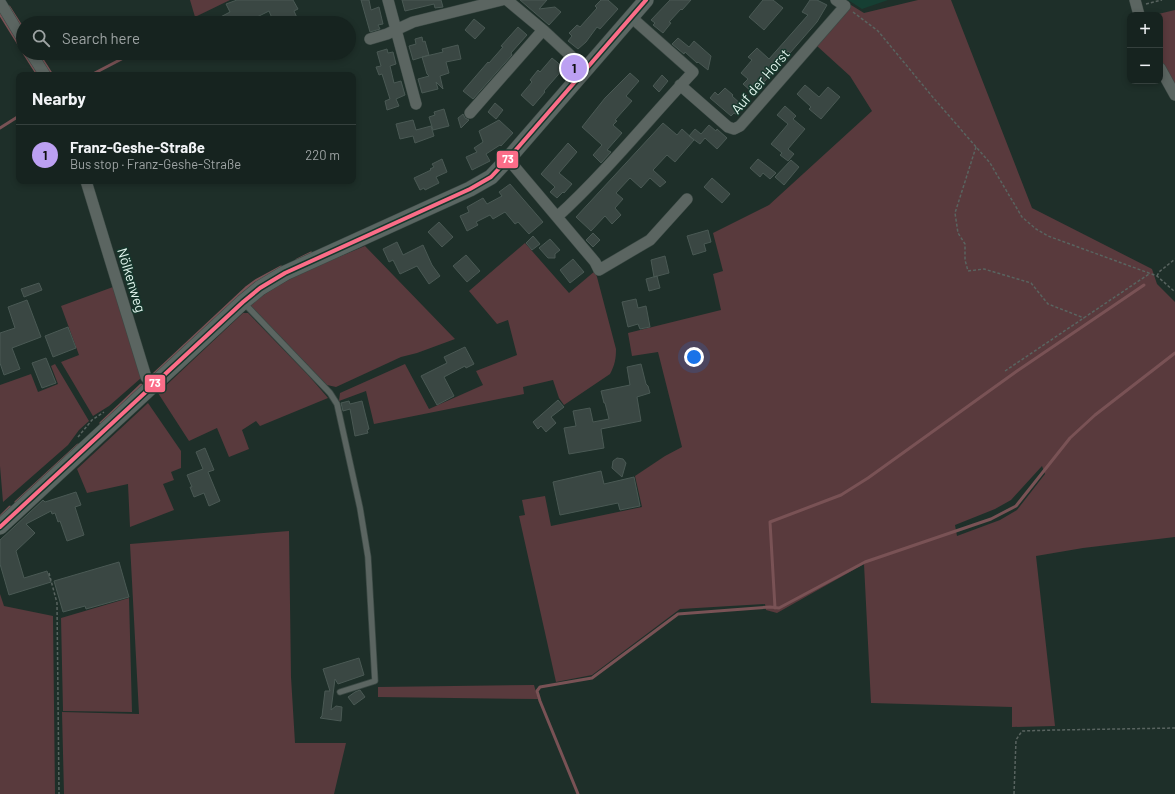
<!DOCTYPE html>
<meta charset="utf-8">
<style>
:root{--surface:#16231f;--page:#1f2b28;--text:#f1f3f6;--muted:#9ea4a4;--line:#35403d;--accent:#bca0f2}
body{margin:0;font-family:Barlow,sans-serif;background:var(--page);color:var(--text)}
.controls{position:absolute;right:12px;top:12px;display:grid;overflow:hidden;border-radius:8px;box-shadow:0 2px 6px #0003}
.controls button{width:36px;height:36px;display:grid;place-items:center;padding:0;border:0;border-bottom:1px solid var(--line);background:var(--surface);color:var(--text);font:20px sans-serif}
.you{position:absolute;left:694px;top:357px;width:14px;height:14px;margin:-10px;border:3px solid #fff;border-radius:50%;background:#1a73e8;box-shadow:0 0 0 6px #1a73e833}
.badge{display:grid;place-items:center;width:26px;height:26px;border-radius:50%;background:var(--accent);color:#111;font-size:13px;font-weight:700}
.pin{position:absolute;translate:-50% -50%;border:2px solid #fff;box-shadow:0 1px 4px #0006}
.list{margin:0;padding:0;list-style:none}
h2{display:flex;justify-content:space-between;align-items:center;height:52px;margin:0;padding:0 16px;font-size:17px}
h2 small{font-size:13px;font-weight:400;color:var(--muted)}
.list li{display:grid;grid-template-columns:26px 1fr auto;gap:12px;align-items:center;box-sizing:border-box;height:60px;padding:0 16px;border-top:1px solid var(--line)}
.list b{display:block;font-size:15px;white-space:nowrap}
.list p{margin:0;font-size:13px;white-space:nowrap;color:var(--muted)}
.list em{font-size:13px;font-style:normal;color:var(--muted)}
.icon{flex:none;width:22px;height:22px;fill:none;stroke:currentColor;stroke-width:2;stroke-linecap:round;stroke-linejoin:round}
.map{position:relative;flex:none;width:1175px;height:794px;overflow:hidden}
.search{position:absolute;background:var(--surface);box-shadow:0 2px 6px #0003;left:16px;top:16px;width:340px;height:44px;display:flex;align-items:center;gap:10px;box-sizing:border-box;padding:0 14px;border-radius:22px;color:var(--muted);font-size:15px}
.panel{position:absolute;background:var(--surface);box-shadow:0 2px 6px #0003;left:16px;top:72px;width:340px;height:112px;border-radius:8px}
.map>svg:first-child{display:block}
.built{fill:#163f33}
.green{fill:#593a3d;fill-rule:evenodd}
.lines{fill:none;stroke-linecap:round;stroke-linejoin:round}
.stream{stroke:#795255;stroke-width:3}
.building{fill:#3a4743;stroke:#4a5954}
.service-casing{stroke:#3b4944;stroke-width:7}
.minor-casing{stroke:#3b4944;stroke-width:12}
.secondary-casing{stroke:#3b4944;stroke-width:16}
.path{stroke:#596460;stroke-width:1.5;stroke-dasharray:3 2;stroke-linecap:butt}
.service{stroke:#5b6561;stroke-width:5.5}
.minor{stroke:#5b6561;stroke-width:11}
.secondary{stroke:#5a6662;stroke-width:15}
.bus-1-casing{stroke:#16372c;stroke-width:7}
.bus-1{stroke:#fb6d88;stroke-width:4}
.labels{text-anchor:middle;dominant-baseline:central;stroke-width:3;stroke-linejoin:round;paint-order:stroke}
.street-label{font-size:14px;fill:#e4f6ef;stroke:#16372c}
.line-badge{stroke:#16372c;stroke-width:1.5}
.badge-label{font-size:11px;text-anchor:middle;font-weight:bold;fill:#fff}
</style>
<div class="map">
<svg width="1175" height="794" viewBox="0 0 1175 794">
<rect width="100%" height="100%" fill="#1e2f29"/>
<path class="built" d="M848,0H888L862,9Z"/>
<path class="green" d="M190,0H230L195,17Z
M918,0H951L1032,208L1152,269L1157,284L1175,302V537L1083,548L1036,556L1055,726L1012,727V707L871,703L864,564L777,613L766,610L765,604L680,609L592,675L556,682L519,516L525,515L522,500L545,496L551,526L642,507L635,476L665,456L682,447L658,352L632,356L628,333L721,310L713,274L723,271L713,233L769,205L872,111L850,76L817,46L851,5L864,13ZM1042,466L1045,474L1017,510L1000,520L957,536L955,525L995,509L1011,500Z
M1175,10V87L1160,59V15H1154Z
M525,243L569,293L595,271L597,277L616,349C616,358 615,365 610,374L564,405L559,398L553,380L523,387L524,394L374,424L366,391L339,401L340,393L405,364L429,409L483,385L476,371L517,355L508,320L497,324L469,291Z
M365,246L455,339L417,353L401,357L336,387L327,385L250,305C285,277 325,263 365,246Z
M113,287L141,378L109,406L93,416L61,362L79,355L61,306Z
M243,313H248L309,376L328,398L260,426L256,421L242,430L249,449L229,457L217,428L189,441L158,393Z
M55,364L89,421L79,430L68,445L3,502L0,466V385L31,374L38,392L58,384L51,366Z
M148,403L181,451V468L171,472L174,480L163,484L174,510L130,527L128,484L87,493L77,469Z
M289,531L291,677L295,743H346L334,794H64L62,712L139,714L130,544Z
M0,594L4,606L53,616L55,794H0Z
M129,598L132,712L63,711L61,618Z
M534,685L538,699L378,697V687Z"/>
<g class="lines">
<path class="stream" d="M9,7L23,29
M0,14L23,51
M191,23L195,21
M24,53L38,75
M38,53L52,75
M91,75L133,53
M0,128L19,116
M297,260L311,253
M154,374L246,288L257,280L281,267
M101,423L141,385
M16,502L78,445
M0,517L10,507
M775,608L770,522L841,495L868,478L1017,371L1144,285
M578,794L540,701L537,691L540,687L592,678L678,614L770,607L779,608L865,562L991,519L1016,506L1070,438L1095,415L1175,353"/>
</g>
<path class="building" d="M237,0H293L298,9L294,11L298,20L292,23H274L269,11L251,20L253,23H209L230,12L226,4Z
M361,0H369L371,10L379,7L383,24L378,25L380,29L370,32Z
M402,0H441L443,7L435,8L434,4L405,11Z
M520,0H547L539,9L555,7L561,12L549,25Z
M601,0H608L618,9L600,29L597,27L586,42L578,49L568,41L572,36L569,33L577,25L580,27L597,8L595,6Z
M670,0H691L682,10L681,9L669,22L671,23L663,33L653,25L655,23L651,20Z
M763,0H773L783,8L764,30L749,17Z
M810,0H817L827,5L817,22L790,53L788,51L778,64L779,65L758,89L756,88L752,92L743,84L748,79L741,73L752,60L748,57L757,48L769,59L808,15L802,12Z
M474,19L485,28L475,39L465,30Z
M518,27L527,35L511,53L512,55L473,99L463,91L488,62L489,63L503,47L501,46Z
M422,37L423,42L425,41L429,55L413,60L409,46L416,44L415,39Z
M678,38L689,47L694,41L711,56L708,70L698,62L697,63L685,52L684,54L672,44Z
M458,45L461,59L446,62L449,73L440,76L443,89L436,82L438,89L422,93L418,79L429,76L427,74L422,57L443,52L442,49Z
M387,49L388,53L393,52L396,64L390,66L394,83L401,81L405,95L396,99L399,106L387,110L385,101L390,99L382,74L379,75L376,67L381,66L377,52Z
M552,58L564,68L544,91L545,92L533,106L521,95L532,82L530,80L538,70L540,72Z
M630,73L639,81L626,96L632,101L615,120L617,121L613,125L622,133L607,150L611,152L601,163L593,155L602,145L582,127L605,98Z
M662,75L668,81L659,92L653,86Z
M805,85L819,97L828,87L840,97L821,119L809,109L811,107L797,94Z
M725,88L733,95L732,96L743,106L736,114L734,113L731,116L710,98L715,92L718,95Z
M495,103L503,110L496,119L488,112Z
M785,106L796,116L793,119L805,129L788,149L794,154L788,161L780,155L782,153L771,144L788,124L777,115Z
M444,109L449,126L433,130L429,117L435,115L434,112Z
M463,114L465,118L469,120L461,128L458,118Z
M413,120L416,130L431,126L434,136L415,143L413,136L400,139L396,124Z
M499,120L513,133L501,146L500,145L486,154L490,161L472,170L466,157L477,152L474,148L483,142L479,131Z
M663,123L677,135L682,129L694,140L675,162L667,155L653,170L666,182L660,187L650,178L641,188L630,178L616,193L623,199L615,208L621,215L612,224L605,216L591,231L576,217Z
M709,125L716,131L717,129L727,138L717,149L705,138L700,144L689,136L695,129L701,134Z
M568,143L577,152L559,173L572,184L564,193L563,192L557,198L550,192L555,187L541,174Z
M442,159L447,172L436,177L439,183L425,190L424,188L420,190L414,178L431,170L430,169L434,167L432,164Z
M758,159L776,173L770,179L763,173L760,177L750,168Z
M791,160L799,167L784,185L775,177Z
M712,178L730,194L722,203L704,187Z
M510,184L543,222L529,234L518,222L515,224L505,212L493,219L490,215L476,222L478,225L467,231L460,216L469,212L467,207L483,198L487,204L502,196L499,192Z
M439,222L453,237L442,247L428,232Z
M708,230L711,242L704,244L706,251L693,255L687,236Z
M593,233L600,240L593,247L586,240Z
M533,236L540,244L532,250L526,243Z
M550,239L560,250L555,254V258H548L539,248Z
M397,242L403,255L423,245L432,265L440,276L429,284L417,266L400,274L393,260L389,262L383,249Z
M466,255L480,271L467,282L453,266Z
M665,256L669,273L654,277L651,260Z
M573,259L584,272L570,283L560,270Z
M657,276L660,288L649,291L646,279Z
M39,283L42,290L24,297L21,289Z
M636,299L638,308L646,306L650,327L640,329L638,324L628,327L622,302Z
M27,300L41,337L12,348L20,369L4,375L0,363V333L15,328L8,307Z
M68,327L76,348L53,357L45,336Z
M465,347L474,364L466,368L465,366L444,377L454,396L437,405L421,376L447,363L444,357Z
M46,358L56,383L42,388L32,363Z
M641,364L646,384L648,386L650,393L637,397L641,421L601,429L604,448L569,454L564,428L576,426L573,411L590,408L593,422L609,419L605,403H604L601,391L630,385L627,367Z
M558,400L564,407L551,417L556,423L546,432L541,426L538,429L533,422Z
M349,401L350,404L362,401L369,429L367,430L368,433L355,436L350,409L343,411L341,403Z
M205,448L214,470L208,472L220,501L209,506L204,493L194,497L190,487H192L187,475L203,469L196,452Z
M617,458L623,459L626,463L622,477L612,468L613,461Z
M601,471L604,484L634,477L640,506L620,510L618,503L560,515L553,482Z
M76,492L81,505L75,507L84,535L67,541L60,521L58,522L55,513L52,514L51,511L26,524L35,533L16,551L24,578L47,571L51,582L9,595L0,564V540L43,500L45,502Z
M119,562L129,597L86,609L85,606L63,612L54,581Z
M359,658L364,675L338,684L335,679L331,710L336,706L342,707L341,721L320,718L322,716L325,691H330L323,669Z
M360,690L365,697L354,705L348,697L355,692Z"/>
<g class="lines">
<g class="service-casing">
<path id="service" d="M243,302L330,393L337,404L360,508L368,557L375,681L340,692"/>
</g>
<g class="minor-casing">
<path id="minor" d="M388,0L416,104
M507,0L543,30L585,69
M1135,0L1139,15
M0,2L23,40
M370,39L387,34L413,22L502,0
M31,53L45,75
M1160,68L1175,95
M680,85L728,127L734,129L740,126L845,6L836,0
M470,113L543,30
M508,159L595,262L599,270L650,240L687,199
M86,181L146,377L153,385
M558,216C606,172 648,120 693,72L631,17"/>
</g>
<g class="secondary-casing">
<path id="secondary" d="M0,527L243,302L260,288L285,273L470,189L491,177L508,159L646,0"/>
</g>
<path class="path" d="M1146,4L1162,0
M853,12L878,31L931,95L990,163L1022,217L1036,229L1048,236L1157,276L1175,292
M976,147L955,213L958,233L965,244V260L968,271L984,269L1031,283L1048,304L1084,318
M1157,276L1159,272L1175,259
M1005,371L1149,274
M78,437L92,420L104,412
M49,573L57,603L59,794
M1014,794L1016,740L1022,731L1056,730L1175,728"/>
<use href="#service" class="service"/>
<use href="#minor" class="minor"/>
<use href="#secondary" class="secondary"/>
<g class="bus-1-casing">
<path id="bus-1" d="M0,527L243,302L260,288L285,273L470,189L491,177L508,159L646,0"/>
</g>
<use href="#bus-1" class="bus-1"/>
</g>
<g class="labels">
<g class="street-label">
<text transform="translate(760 81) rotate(-49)">Auf der Horst</text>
<text transform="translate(132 280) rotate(73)">Nölkenweg</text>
</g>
</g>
<g class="line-badge">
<rect x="496" y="150" width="23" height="19" rx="4" fill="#fb6d88"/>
<rect x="144" y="374" width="22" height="19" rx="4" fill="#fb6d88"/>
</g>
<g class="badge-label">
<text x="508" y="163">73</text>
<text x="155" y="387">73</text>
</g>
</svg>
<div class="controls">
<button>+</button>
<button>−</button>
</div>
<div class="you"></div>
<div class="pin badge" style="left:574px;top:68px">1</div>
<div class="search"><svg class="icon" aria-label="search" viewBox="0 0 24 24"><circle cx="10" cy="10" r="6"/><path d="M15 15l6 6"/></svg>Search here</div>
<section class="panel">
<h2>Nearby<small></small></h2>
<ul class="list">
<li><span class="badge">1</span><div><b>Franz-Geshe-Straße</b><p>Bus stop · Franz-Geshe-Straße</p></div><em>220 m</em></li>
</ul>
</section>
</div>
